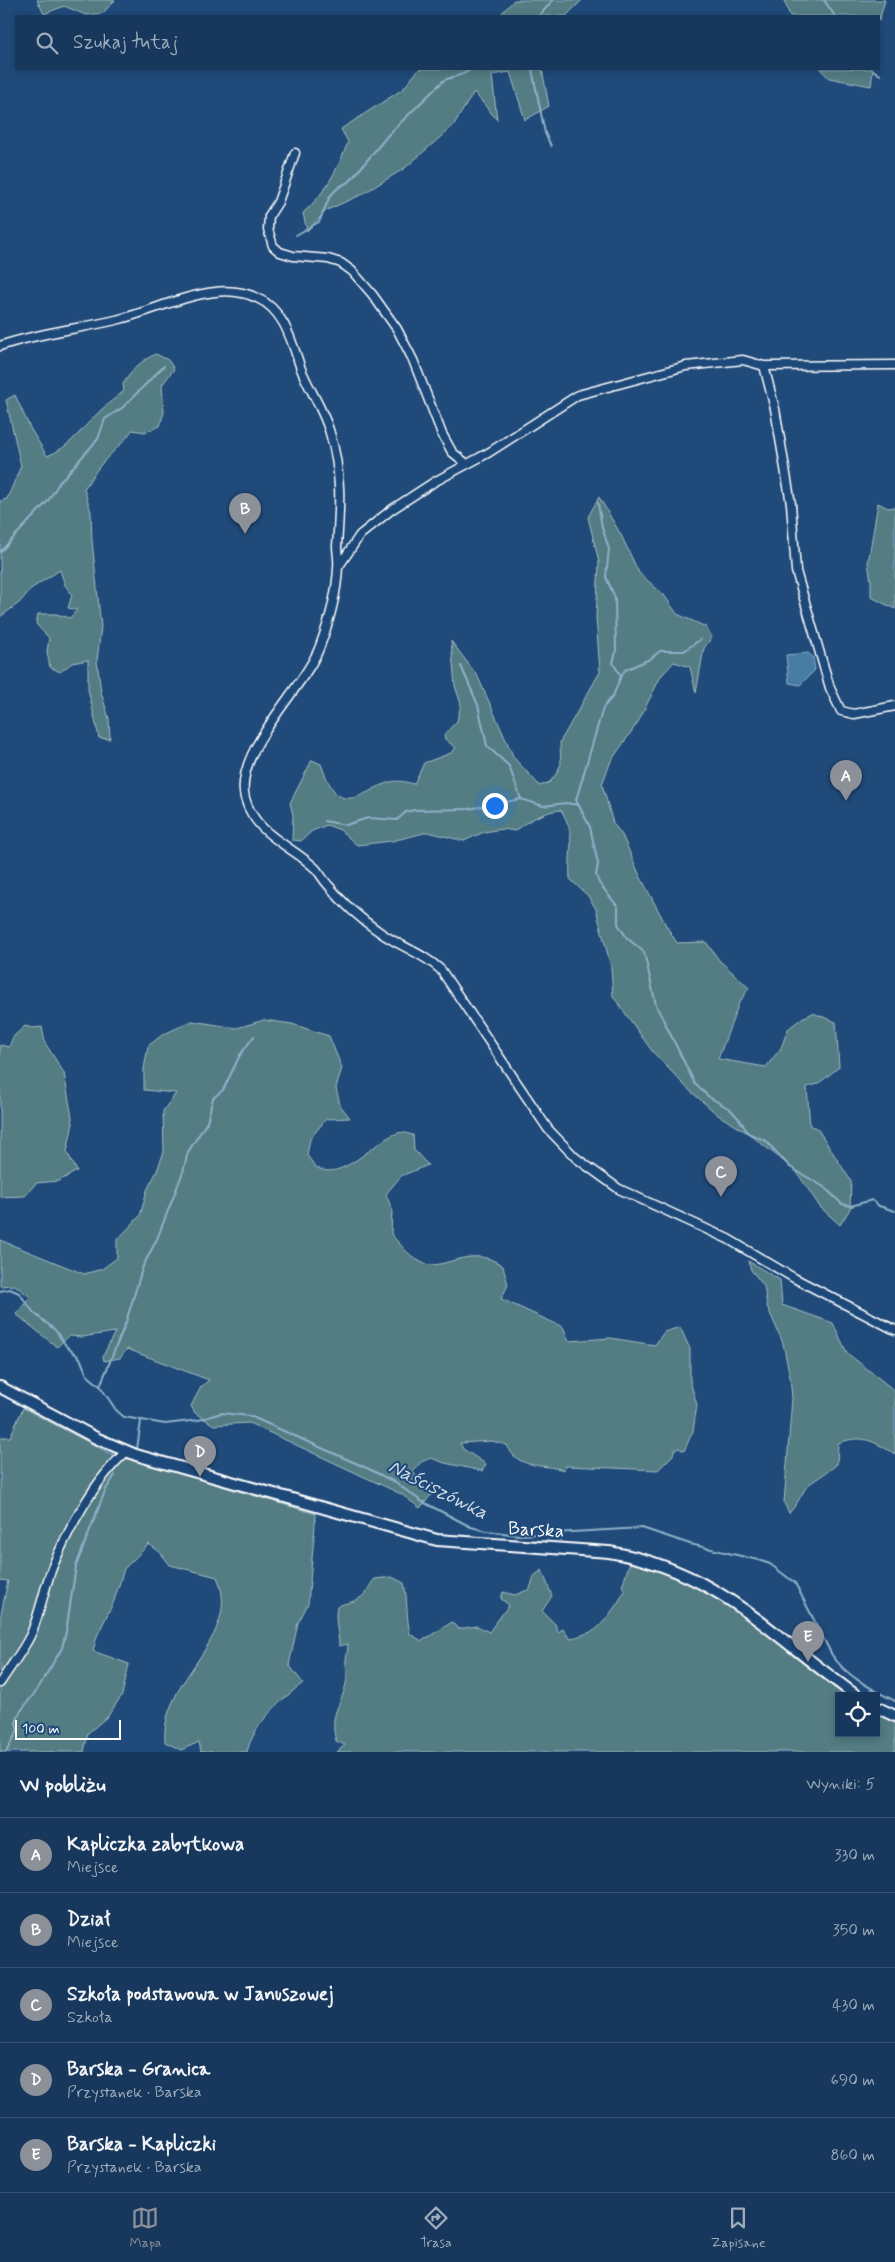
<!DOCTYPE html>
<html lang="pl">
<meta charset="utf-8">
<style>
:root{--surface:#17385c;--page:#203f62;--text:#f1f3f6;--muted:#9eacbb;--line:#365272;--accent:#8c9099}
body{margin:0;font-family:Mynerve,sans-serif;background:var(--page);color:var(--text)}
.controls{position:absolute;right:15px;bottom:15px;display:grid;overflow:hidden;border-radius:0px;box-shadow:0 2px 8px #0003}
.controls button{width:45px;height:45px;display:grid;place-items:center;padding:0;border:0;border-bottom:1px solid var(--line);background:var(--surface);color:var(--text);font:25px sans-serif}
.scale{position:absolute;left:15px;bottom:12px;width:106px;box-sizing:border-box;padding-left:5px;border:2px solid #fff;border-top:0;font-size:14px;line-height:18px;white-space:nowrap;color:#fff;-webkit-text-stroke:4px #1f4a7a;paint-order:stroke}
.you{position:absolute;left:494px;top:805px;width:18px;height:18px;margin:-12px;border:4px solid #fff;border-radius:50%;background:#1a73e8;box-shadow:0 0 0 8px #1a73e833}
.badge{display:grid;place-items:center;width:32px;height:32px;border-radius:50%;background:var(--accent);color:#fff;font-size:16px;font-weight:700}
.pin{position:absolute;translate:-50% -41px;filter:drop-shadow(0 1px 2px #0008)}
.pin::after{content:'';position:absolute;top:26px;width:18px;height:15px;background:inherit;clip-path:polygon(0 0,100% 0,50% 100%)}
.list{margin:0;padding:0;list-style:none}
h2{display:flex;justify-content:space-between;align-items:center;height:65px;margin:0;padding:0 20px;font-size:21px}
h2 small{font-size:16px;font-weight:400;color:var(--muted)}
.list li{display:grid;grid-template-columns:32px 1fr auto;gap:15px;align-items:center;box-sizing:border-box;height:75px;padding:0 20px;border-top:1px solid var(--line)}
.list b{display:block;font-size:19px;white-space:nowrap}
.list p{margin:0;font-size:16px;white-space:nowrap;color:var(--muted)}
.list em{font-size:16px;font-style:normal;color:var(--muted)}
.icon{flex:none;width:28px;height:28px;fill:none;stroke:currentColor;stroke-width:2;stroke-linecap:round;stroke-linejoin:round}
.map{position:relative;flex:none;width:895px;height:1752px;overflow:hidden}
.search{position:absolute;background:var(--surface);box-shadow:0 2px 8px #0003;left:15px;right:15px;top:15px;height:55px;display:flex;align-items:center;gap:12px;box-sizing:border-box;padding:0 18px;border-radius:0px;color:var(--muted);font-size:19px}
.sheet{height:440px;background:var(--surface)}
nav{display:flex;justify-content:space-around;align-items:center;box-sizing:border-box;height:70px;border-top:1px solid var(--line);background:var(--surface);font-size:14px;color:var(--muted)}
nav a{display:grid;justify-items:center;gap:2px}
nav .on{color:var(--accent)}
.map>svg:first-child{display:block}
.green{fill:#527c83;stroke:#a8bec1}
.water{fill:#477da3;stroke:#91b1c8}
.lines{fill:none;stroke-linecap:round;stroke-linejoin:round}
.stream{stroke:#91b1c8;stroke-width:2}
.minor-casing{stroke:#fff;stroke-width:11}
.tertiary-casing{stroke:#fff;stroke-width:14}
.minor{stroke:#1f4a7a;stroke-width:8}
.tertiary{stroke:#1f4a7a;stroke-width:10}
.labels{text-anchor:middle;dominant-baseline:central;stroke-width:4;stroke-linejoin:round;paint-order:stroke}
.street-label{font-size:19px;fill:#fff;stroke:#1f4a7a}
.water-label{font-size:20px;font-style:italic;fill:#d1dee8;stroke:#1f4a7a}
</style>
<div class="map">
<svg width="895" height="1752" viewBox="0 0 895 1752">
<rect width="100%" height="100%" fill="#1f4a7a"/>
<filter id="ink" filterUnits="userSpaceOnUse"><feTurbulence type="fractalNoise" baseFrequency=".02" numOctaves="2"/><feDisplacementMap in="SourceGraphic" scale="10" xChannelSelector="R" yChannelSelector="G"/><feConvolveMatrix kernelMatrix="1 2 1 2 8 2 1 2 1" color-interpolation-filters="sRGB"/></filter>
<g filter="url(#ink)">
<path class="green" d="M37,0H115L103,13L86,15L64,6L44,14Z
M514,0H582L566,16H499Z
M784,0H885L879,21V16H790Z
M419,69H542L549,106L525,120L510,72L492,75L497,120L474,92L453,126L405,168L361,195L327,210L307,231L303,213C325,194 338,169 348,142L341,129L403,89Z
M820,69H873L871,86L829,78Z
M156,354L168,360L174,369L162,385L164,412L160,426L145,432L132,430C126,440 119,445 111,454C100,464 92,477 84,489L91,512L92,541L101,626L97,661L101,692L109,719L110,739L99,738L88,689V660L72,663L60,672L50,667L47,652L49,638L36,624L38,614H56L70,618L77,610L68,608L72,595L65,585L60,570L32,588L19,603L0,617V501L7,499L21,466L6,400L15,395L30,428L47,456C70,448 82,428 100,411C107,404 116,398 124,391L123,384C133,369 140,361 156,354Z
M599,497L621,535L639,573L664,595L677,614L706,627L712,637L704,648L696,693L690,667L674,662L661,676L638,722L611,761L602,784L613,823L622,835L640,876L667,927L677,943L706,942L719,960L749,988L739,1003L718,1059L766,1067L781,1048L788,1029L802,1018L813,1013L836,1022L839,1067L818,1084L807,1087L810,1126L817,1128L851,1181L850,1209L840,1225L820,1207L796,1171L748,1133L718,1115L687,1088L652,1051L613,996L611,967L596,909L588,896L570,879C568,850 577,836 561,810C548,810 524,822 515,831L503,829L484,832L464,841L428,832L392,841L357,845L340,830L327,825L312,831L301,841L292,840L293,815L290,803L312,760L321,764C324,772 327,781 332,788C347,813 373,785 391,782C399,780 406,782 414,784L424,763L451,753L456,748L445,739L444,735L457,721L461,704L455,686L451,641L477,675L514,758L540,786L550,782L556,774L561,764L560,742L600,672L596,617L599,562L588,517Z
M878,503L888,508L895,507V609L871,597V581L868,563Z
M264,1020L292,1024L329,1036L342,1068L336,1088L340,1105L350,1118L326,1119L310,1139L307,1155C309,1158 313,1164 316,1167C342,1184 374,1140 398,1133C403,1131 408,1134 413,1135L414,1150L428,1165L401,1176L386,1194L392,1210L391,1234C399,1243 408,1255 419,1261C440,1276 469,1241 503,1266L508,1285L501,1299L563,1327L569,1341L610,1338L655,1345L664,1332L680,1327L690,1349V1381L697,1405L693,1431L684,1451L679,1448L674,1450L673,1455L658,1470L566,1466L564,1470C539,1463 518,1470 507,1445L492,1441L460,1443L463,1449L486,1464L482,1471L445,1463L431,1458L421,1462L413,1472L431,1495L420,1508L401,1494L249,1423L214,1425L195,1413L191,1406L201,1387L209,1380L127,1349L120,1358L104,1361L103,1356L115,1332L82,1337L69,1336L57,1347L16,1314L30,1297L15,1285L0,1286V1240L84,1274L102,1269L117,1258V1240L140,1216L147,1190L156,1173L164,1152L163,1111L176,1093L144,1090V1069L148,1046L162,1035L192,1021L237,1028Z
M25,1026L32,1028L42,1027L45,1043L64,1073L73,1123L67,1152L77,1171L59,1181L36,1183L25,1196L0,1197V1045L9,1047L13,1037Z
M748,1261L780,1280L782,1305L833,1323L847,1353L895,1391V1454C872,1441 864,1434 838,1443L837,1464C830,1471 811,1482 807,1486C801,1495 797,1505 789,1513L784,1503L792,1398L790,1377L783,1343L767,1306L764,1286L751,1270Z
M23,1408L109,1453L316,1514L308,1604L298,1623L289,1665L303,1683C281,1700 254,1723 247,1752H201L199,1742L181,1750L165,1742C160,1677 244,1639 217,1577L170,1565L160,1552L149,1544L124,1569L114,1601L97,1636L93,1651L129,1664L122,1695L108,1716L88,1733L84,1752H0V1619L8,1581L0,1580V1437H10Z
M632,1562C716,1584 780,1643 847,1696H839V1733H876V1713L895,1721V1752H337L345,1745L336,1741C328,1711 343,1706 347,1678C348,1672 345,1665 346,1659C347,1653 348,1650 348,1644L339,1646C339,1632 334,1620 337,1607C345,1602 353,1603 360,1598C367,1594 369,1585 375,1579L392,1577L404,1583C408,1601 406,1617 410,1634L422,1641L452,1622L458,1629L477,1626L489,1632L509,1605L501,1599L503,1592L515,1595L530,1589L534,1576L542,1570L552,1596L542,1611L555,1624L558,1632L563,1629L570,1639C578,1636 586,1634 593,1631C601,1628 622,1598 625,1590L622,1586L629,1565Z"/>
<path class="water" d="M808,653L813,657L815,670L800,685L789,683L786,655Z"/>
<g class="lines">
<path class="stream" d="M824,0L835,16
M539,16L553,0
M532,69L545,133L551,146
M872,69L880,75
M296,235L319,222L330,196L339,187L350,181L388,135L443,81C452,76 464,76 471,69
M598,503L602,527L609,549L606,577L615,598L616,652L613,663L621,676L613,696L603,708L576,800L590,827L598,864L596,875L599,883L618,907V924L627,938L644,952L656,1005L695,1084L709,1097L730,1109L740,1120L748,1133L766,1141L790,1167L824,1187L842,1204L851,1206L872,1200L879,1206L895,1211
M0,552L48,501L59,483L98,439L105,419L122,408L164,366
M461,666L478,705L487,746L509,766L521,799
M621,676L625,670L650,659L660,651H684L701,639
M324,821L346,825L368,818L397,820L406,812L414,810L469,809L521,799L543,806L566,803L578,805
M0,1291L10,1289L19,1293L34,1313L55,1330L67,1347L80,1358L87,1375L100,1386L116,1410L124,1417L165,1424L199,1420L221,1413L250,1416L371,1470L396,1483L421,1501L471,1527L487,1531L519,1535L642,1528L690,1544L758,1560L770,1564L795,1583L832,1655C847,1677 872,1689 895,1701
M100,1386L126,1322L143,1266L157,1239L183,1172L188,1152L207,1122L213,1098L223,1090L240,1055L254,1036
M137,1449L141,1421
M6,1752L18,1730L16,1723L20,1712L37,1690L62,1648L66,1632L76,1566L105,1491L115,1475"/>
<g class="minor-casing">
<path id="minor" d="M295,153L278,202L269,216L268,229L273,246L280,252L293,256L328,259L341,263L352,271L372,294L397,329L413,360L442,434L452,452L467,464
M0,346C37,333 78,329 116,320C149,312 181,296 215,292C228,290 245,292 257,298C285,310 292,343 301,369C310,391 324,411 330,433C342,473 340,505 337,546C337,553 339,560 338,567C337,593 329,622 320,646C305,688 233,751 245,798C255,835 291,845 316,869C321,875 324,881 329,886C344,905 362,920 381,933C401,947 423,953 441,970L548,1129L576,1158L619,1189L728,1239L794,1278L895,1330
M764,366L775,409L791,504L796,571L830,688L841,711L854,714L895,706
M339,566L360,535L391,510L434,482L488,453L578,395L686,366L743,360L764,366L895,365
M0,1683C10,1667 23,1651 31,1634C40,1613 44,1589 52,1568C68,1530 95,1479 126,1452"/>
</g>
<g class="tertiary-casing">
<path id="tertiary" d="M0,1387L98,1439L136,1455L437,1540L609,1552C718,1570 773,1637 857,1696
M876,1707L895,1716"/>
</g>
<use href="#minor" class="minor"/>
<use href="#tertiary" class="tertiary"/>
</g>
</g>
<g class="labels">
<g class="street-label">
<text transform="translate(536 1530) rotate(3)">Barska</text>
</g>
<g class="water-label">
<text transform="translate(438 1490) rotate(27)">Naściszówka</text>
</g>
</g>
</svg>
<div class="controls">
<button><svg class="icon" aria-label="locate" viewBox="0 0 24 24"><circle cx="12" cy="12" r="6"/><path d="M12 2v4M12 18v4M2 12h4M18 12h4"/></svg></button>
</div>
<div class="scale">100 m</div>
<div class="you"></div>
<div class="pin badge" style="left:846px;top:801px">A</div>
<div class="pin badge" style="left:245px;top:534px">B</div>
<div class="pin badge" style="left:721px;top:1197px">C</div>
<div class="pin badge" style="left:200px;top:1477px">D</div>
<div class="pin badge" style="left:808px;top:1662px">E</div>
<div class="search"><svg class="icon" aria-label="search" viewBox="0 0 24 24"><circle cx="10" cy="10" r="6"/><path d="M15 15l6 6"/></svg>Szukaj tutaj</div>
</div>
<section class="sheet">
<h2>W pobliżu<small>Wyniki: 5</small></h2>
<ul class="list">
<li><span class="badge">A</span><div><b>Kapliczka zabytkowa</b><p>Miejsce</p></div><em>330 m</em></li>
<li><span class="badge">B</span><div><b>Dział</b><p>Miejsce</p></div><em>350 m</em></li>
<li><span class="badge">C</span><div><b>Szkoła podstawowa w Januszowej</b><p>Szkoła</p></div><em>430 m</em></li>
<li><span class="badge">D</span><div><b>Barska - Granica</b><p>Przystanek · Barska</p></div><em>690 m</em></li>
<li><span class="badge">E</span><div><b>Barska - Kapliczki</b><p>Przystanek · Barska</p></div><em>860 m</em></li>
</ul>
</section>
<nav>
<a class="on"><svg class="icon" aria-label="map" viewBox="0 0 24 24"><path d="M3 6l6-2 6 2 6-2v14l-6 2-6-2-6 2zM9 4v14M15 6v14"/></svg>Mapa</a>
<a><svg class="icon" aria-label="directions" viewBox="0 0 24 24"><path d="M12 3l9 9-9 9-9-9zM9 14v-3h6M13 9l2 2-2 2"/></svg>Trasa</a>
<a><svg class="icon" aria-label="saved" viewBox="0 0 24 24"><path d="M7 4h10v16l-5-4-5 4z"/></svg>Zapisane</a>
</nav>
